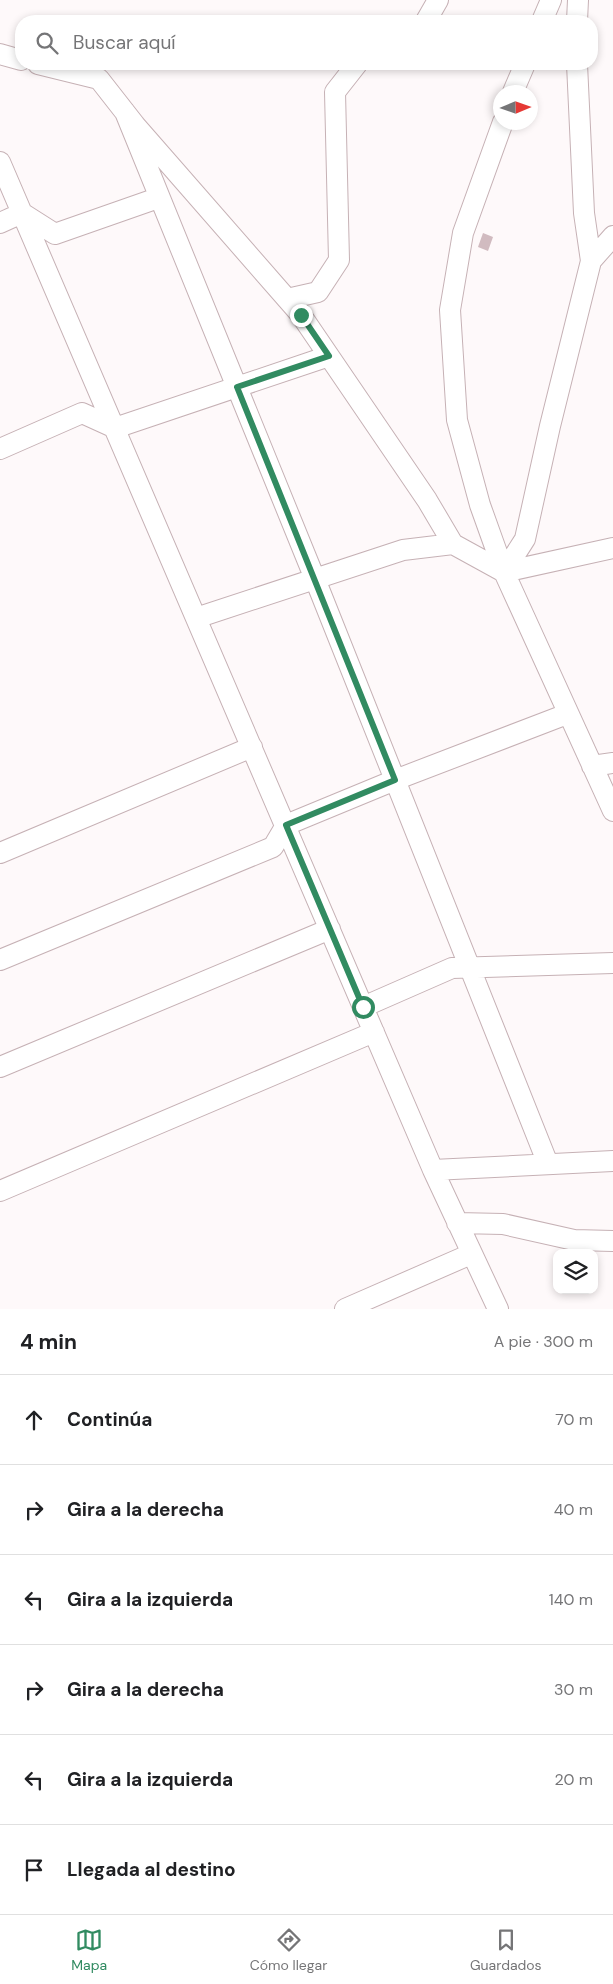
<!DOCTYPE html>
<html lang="es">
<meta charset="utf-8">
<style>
:root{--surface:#fff;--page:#f2f2f2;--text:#202124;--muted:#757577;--line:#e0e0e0;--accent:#318b61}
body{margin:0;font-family:"DM Sans",sans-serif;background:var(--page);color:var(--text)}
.controls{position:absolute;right:15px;bottom:15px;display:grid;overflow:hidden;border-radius:10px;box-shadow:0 2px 8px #0003}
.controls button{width:45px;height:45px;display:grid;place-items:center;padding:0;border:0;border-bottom:1px solid var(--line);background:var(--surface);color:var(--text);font:25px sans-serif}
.compass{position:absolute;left:493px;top:85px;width:45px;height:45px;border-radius:50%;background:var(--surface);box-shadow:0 2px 8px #0003;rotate:88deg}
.stop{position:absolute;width:15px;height:15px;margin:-11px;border:4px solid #318b61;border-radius:50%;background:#fff}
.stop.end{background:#318b61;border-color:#fff;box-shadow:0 1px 5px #0008}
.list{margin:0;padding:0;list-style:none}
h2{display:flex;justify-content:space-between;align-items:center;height:65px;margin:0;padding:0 20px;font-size:21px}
h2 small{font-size:16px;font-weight:400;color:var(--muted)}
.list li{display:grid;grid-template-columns:32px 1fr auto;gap:15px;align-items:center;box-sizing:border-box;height:90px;padding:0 20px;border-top:1px solid var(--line)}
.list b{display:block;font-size:19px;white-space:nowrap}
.list em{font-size:16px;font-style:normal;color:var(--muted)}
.icon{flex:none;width:28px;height:28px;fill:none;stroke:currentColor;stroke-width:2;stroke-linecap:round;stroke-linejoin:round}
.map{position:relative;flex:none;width:613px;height:1309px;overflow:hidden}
.search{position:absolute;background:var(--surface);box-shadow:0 2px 8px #0003;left:15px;right:15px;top:15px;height:55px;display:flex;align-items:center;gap:12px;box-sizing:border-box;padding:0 18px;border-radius:20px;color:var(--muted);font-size:19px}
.sheet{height:605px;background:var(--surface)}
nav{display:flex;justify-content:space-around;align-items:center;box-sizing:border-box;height:70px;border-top:1px solid var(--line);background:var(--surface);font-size:14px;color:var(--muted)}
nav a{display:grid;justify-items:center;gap:2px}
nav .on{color:var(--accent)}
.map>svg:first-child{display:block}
.building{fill:#d1bbc0}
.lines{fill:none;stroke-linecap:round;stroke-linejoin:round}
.minor-casing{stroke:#c6b1b5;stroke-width:22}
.minor{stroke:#fff;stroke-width:20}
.route{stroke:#318b61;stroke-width:6}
</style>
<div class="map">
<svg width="613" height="1309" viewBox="0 0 613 1309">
<rect width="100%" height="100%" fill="#fef9fa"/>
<path class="building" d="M483,233L493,237L488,251L478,247Z"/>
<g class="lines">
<g class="minor-casing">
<path id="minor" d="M426,21L438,0
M542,21L551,0
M577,21L578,0
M0,54L21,60
M38,64L99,79L135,125L301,315L427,500L453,544L504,572L613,548
M577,64L584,213L591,261
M513,92L525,64
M125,112L315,579L548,1164
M503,122L463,233L450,310L457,420L480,505L504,572L613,811
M0,162L433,1170L498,1309
M0,223L22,213L55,234L155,199L159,196
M287,299L318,292L339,260L335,92L357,64
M0,449L82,413L115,428L329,356
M504,572L525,539L550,426L591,261L613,236
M196,618L403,550L453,544
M592,766L613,763
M0,853L252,747
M0,960L273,847L286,825L395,780L567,714
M363,1007L452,968L613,963
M0,1067L330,929
M433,1170L613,1161
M0,1191L374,1032
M457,1223L503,1224L574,1240L613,1241
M345,1309L471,1254"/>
</g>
<use href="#minor" class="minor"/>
</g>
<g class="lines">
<path class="route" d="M301,315L329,356L237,387L395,780L286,825L363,1007"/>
</g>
</svg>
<div class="controls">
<button><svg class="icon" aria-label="layers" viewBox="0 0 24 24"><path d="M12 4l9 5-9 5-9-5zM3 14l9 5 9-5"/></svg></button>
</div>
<svg class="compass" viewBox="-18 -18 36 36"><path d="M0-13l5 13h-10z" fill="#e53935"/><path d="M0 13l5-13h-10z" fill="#757577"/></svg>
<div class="stop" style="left:363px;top:1007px"></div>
<div class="stop end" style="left:301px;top:315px"></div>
<div class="search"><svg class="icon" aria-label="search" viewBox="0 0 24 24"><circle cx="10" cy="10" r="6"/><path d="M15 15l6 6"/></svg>Buscar aquí</div>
</div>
<section class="sheet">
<h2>4 min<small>A pie · 300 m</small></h2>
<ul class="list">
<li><svg class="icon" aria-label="ahead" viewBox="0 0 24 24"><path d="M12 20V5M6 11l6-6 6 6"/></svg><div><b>Continúa</b></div><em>70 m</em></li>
<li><svg class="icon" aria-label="right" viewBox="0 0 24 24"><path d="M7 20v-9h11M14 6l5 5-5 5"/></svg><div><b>Gira a la derecha</b></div><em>40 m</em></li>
<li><svg class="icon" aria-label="left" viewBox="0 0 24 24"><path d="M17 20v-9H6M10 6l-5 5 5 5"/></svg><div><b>Gira a la izquierda</b></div><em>140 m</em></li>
<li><svg class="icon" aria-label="right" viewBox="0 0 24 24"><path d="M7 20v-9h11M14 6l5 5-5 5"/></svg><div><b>Gira a la derecha</b></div><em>30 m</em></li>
<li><svg class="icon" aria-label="left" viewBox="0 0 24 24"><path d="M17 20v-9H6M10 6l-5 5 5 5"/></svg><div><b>Gira a la izquierda</b></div><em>20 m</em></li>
<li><svg class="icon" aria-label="arrive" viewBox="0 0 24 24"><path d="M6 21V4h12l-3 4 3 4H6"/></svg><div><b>Llegada al destino</b></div></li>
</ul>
</section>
<nav>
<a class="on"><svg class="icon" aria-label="map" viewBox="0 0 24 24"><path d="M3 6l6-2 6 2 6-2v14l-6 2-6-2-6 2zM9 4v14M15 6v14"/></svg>Mapa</a>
<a><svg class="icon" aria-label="directions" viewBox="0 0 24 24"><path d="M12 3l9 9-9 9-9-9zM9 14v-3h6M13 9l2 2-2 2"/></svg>Cómo llegar</a>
<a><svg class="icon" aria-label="saved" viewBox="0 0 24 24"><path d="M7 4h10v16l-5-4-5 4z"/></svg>Guardados</a>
</nav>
